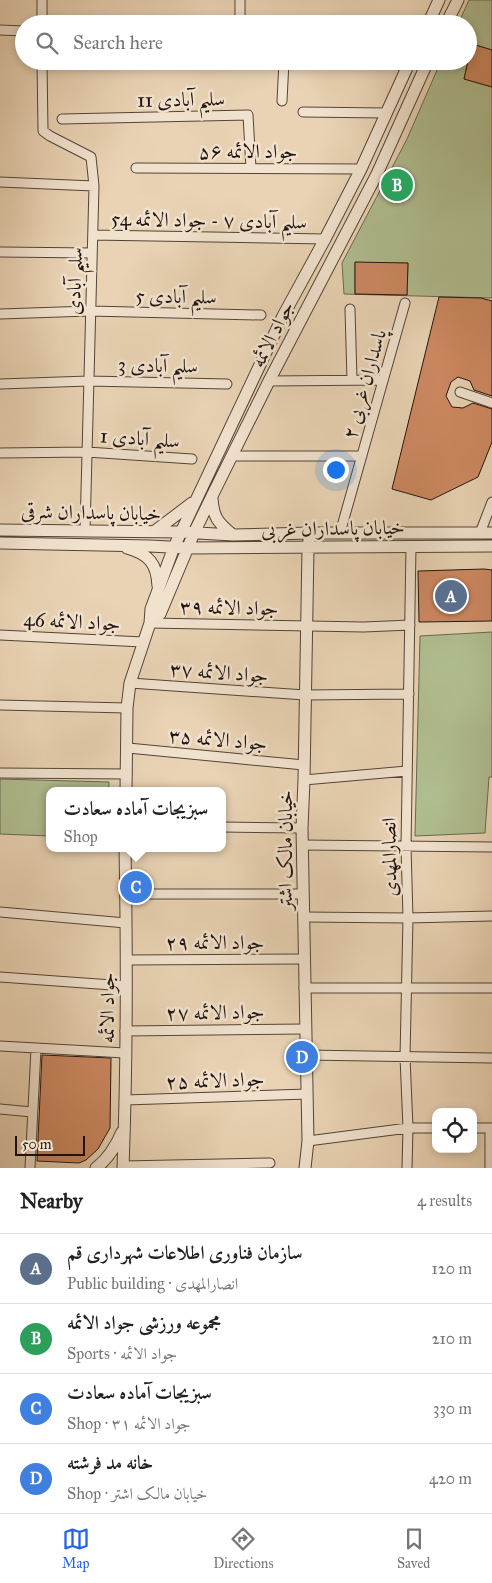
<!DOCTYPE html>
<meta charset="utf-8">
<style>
:root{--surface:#fff;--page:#f6f6f6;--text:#222;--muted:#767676;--line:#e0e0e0;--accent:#2563eb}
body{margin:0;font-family:"IM FELL Great Primer",Amiri,serif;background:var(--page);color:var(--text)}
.controls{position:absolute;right:15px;bottom:15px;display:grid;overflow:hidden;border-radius:10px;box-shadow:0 2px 8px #0003}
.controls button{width:45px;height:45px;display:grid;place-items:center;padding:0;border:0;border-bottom:1px solid var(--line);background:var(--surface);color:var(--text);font:25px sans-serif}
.scale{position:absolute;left:15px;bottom:12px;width:70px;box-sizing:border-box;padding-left:5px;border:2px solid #21140e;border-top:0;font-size:14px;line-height:18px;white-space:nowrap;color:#21140e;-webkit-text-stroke:4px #f1e2ce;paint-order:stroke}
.you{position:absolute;left:335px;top:469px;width:18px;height:18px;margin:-12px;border:4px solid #fff;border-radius:50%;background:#1a73e8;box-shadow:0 0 0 8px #1a73e833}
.badge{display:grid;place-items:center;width:32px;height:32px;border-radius:50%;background:var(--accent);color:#fff;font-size:16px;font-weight:700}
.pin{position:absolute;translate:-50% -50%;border:2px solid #fff;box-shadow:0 1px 5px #0006}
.popup{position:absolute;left:46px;top:787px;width:180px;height:65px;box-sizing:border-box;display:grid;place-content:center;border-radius:10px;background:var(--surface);filter:drop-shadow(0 1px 4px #0005);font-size:16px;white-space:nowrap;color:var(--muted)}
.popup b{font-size:19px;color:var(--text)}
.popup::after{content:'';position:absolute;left:50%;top:100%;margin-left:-10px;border:10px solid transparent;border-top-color:var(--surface)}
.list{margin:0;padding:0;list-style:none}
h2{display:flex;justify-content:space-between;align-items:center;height:65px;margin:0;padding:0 20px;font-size:21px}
h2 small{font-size:16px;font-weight:400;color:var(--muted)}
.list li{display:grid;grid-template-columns:32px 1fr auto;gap:15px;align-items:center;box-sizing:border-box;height:70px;padding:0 20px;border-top:1px solid var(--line)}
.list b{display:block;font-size:19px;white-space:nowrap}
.list p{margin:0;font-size:16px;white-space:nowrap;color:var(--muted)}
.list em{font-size:16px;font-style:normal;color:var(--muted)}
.icon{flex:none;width:28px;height:28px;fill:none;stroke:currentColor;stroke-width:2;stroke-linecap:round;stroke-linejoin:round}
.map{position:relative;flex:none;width:492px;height:1168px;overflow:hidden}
.search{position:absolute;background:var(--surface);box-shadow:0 2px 8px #0003;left:15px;right:15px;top:15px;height:55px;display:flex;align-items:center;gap:12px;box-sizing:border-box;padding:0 18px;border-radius:28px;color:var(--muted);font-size:19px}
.sheet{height:345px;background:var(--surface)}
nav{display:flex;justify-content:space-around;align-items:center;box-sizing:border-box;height:70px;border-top:1px solid var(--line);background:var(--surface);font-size:14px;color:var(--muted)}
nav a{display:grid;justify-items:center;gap:2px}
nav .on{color:var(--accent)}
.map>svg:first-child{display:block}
.green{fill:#b0be91;stroke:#686950;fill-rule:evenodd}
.building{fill:#ce8962;stroke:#21140e}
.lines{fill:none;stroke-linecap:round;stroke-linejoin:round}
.minor-casing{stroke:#534438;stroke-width:11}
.tertiary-casing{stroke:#534438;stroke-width:13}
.minor{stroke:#f1e2ce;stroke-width:9}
.tertiary{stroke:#f1e2ce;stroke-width:11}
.labels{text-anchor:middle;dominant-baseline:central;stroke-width:5;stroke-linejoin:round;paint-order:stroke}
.street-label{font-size:20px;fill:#21140e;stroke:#f1e2ce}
</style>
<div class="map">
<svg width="492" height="1168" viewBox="0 0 492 1168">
<rect width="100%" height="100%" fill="#e9d3b4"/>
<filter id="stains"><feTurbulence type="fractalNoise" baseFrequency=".004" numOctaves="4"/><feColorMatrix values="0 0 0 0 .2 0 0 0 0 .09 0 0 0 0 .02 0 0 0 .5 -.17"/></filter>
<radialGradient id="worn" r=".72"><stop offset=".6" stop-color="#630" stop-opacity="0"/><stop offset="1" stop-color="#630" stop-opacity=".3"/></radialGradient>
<path class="green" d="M469,0H492V50L472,44L468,60V24H458Z
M441,61H468L464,79L492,87V298L344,294L342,263L407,139ZM355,263H408L407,295L355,294Z
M492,632V777H489L485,833L415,836L420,636Z
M0,779L109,782V791H50V836L0,834Z"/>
<path class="building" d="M472,44L492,50V87L464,79Z
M355,262L408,263L407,295L355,294Z
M439,297L481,298L492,301V396L474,390L470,381L458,377L451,382L446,396L452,407L463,408L473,403L492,409V442L478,477L431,500L392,489Z
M484,569L492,570V621L419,622L418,571Z
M42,1055L111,1058L110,1128L98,1149L86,1160L79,1163L37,1161Z"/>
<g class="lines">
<g class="minor-casing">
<path id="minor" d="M42,0V24
M240,0V24
M0,30L24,31
M42,61L43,131L50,136L91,157L94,186L85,531
M282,101L284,61
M303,112L386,113
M62,119L248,115L251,168
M136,168L361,169
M0,182L94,186
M93,235L325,239
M0,252L92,253
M350,309L352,380
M0,314L90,311L261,315
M269,381L383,380
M0,384L89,381L227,384
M460,392L492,403
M0,453L87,452L192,459
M233,456H362
M340,533L405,303
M480,533L492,502
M150,623L364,627L410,625
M0,635L143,642
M130,683L305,695L409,694
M0,705L127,708
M128,748L304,765
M0,773L127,774
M304,780L407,771
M222,827L302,828
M302,845L492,847
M126,894H303
M0,912L126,923
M304,917L408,918L492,916
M126,960L304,959
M0,977L126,986
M304,988H492
M125,1031L305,1029
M0,1046L125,1053
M306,1055L492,1058
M125,1100L307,1094
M0,1109L32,1112
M473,1128H492
M308,1141L408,1128H436
M123,1166L270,1163
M30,1168L36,1049
M407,1168L408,1128L405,1057L408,918L406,847L411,546
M490,1168V1128"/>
</g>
<g class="tertiary-casing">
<path id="tertiary" d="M428,24L439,0
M446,24L458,0
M212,498C213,517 218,523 233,535
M0,530L181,532L233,535L310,533H492
M155,531L192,503
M0,543L150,546L188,548L492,546
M127,548C149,554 157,564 158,586
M150,623L160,614L194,533L212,496L269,381L377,174L428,61
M126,791L127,708L130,683L150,623L151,609L174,547L283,316L325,239L361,169L410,61
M96,1168C108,1159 116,1146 122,1132
M123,1168C127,1062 127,955 125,848
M305,1168L308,1141L302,828L304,780L308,548L310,533"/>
</g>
<use href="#minor" class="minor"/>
<use href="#tertiary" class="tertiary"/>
</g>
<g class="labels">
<g class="street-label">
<text transform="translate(181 99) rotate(-1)">سلیم آبادی 11</text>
<text x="248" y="151">جواد الائمه ۵۶</text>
<text transform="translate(209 220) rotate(1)">سلیم آبادی ۷ - جواد الائمه 54</text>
<text transform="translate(74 281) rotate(-88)">سلیم آبادی</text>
<text transform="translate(176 296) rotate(1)">سلیم آبادی 5</text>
<text transform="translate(272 334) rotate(-63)">جواد الائمه</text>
<text transform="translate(158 365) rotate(1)">سلیم آبادی 3</text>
<text transform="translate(364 384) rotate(-74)">پاسداران غربی ۲</text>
<text transform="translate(140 438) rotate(4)">سلیم آبادی 1</text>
<text transform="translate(91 512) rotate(1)">خیابان پاسداران شرقی</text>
<text transform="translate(333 528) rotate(-1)">خیابان پاسداران غربی</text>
<text transform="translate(229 607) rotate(1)">جواد الائمه ۳۹</text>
<text transform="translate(72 621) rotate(3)">جواد الائمه 46</text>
<text transform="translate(219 672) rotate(4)">جواد الائمه ۳۷</text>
<text transform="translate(218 739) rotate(5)">جواد الائمه ۳۵</text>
<text transform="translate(285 850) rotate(-90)">خیابان مالک اشتر</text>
<text transform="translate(389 857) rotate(-91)">انصارالمهدی</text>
<text x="215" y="942">جواد الائمه ۲۹</text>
<text transform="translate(107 1008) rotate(-90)">جواد الائمه</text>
<text transform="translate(215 1012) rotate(-1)">جواد الائمه ۲۷</text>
<text transform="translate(215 1080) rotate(-2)">جواد الائمه ۲۵</text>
</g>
</g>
<rect width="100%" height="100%" filter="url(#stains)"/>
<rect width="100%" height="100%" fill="url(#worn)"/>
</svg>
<div class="controls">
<button><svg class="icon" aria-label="locate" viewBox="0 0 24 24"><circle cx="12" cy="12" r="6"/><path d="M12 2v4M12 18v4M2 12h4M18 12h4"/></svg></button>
</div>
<div class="scale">50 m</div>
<div class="you"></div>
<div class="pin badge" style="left:451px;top:596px;background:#5c6f8a">A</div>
<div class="pin badge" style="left:397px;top:185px;background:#2e9e5b">B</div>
<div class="pin badge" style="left:136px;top:887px;background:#3f7fe0">C</div>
<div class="popup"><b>سبزیجات آماده سعادت</b>Shop</div>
<div class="pin badge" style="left:302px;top:1057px;background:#3f7fe0">D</div>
<div class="search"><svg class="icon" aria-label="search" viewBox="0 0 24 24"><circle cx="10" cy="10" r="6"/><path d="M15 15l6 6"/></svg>Search here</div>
</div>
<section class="sheet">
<h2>Nearby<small>4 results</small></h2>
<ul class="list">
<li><span class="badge" style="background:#5c6f8a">A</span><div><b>سازمان فناوری اطلاعات شهرداری قم</b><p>Public building · انصارالمهدی</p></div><em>120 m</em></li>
<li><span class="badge" style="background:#2e9e5b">B</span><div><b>مجموعه ورزشی جواد الائمه</b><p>Sports · جواد الائمه</p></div><em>210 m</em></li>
<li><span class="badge" style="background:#3f7fe0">C</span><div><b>سبزیجات آماده سعادت</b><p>Shop · جواد الائمه ۳۱</p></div><em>330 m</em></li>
<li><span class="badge" style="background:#3f7fe0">D</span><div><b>خانه مد فرشته</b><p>Shop · خیابان مالک اشتر</p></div><em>420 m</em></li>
</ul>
</section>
<nav>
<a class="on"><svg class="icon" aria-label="map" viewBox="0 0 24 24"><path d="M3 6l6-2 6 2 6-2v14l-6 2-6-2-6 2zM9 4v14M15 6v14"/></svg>Map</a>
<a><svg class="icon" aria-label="directions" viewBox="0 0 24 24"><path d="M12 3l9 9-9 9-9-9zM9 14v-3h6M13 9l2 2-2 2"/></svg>Directions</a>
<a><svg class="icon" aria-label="saved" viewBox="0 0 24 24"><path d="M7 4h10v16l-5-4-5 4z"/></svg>Saved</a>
</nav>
